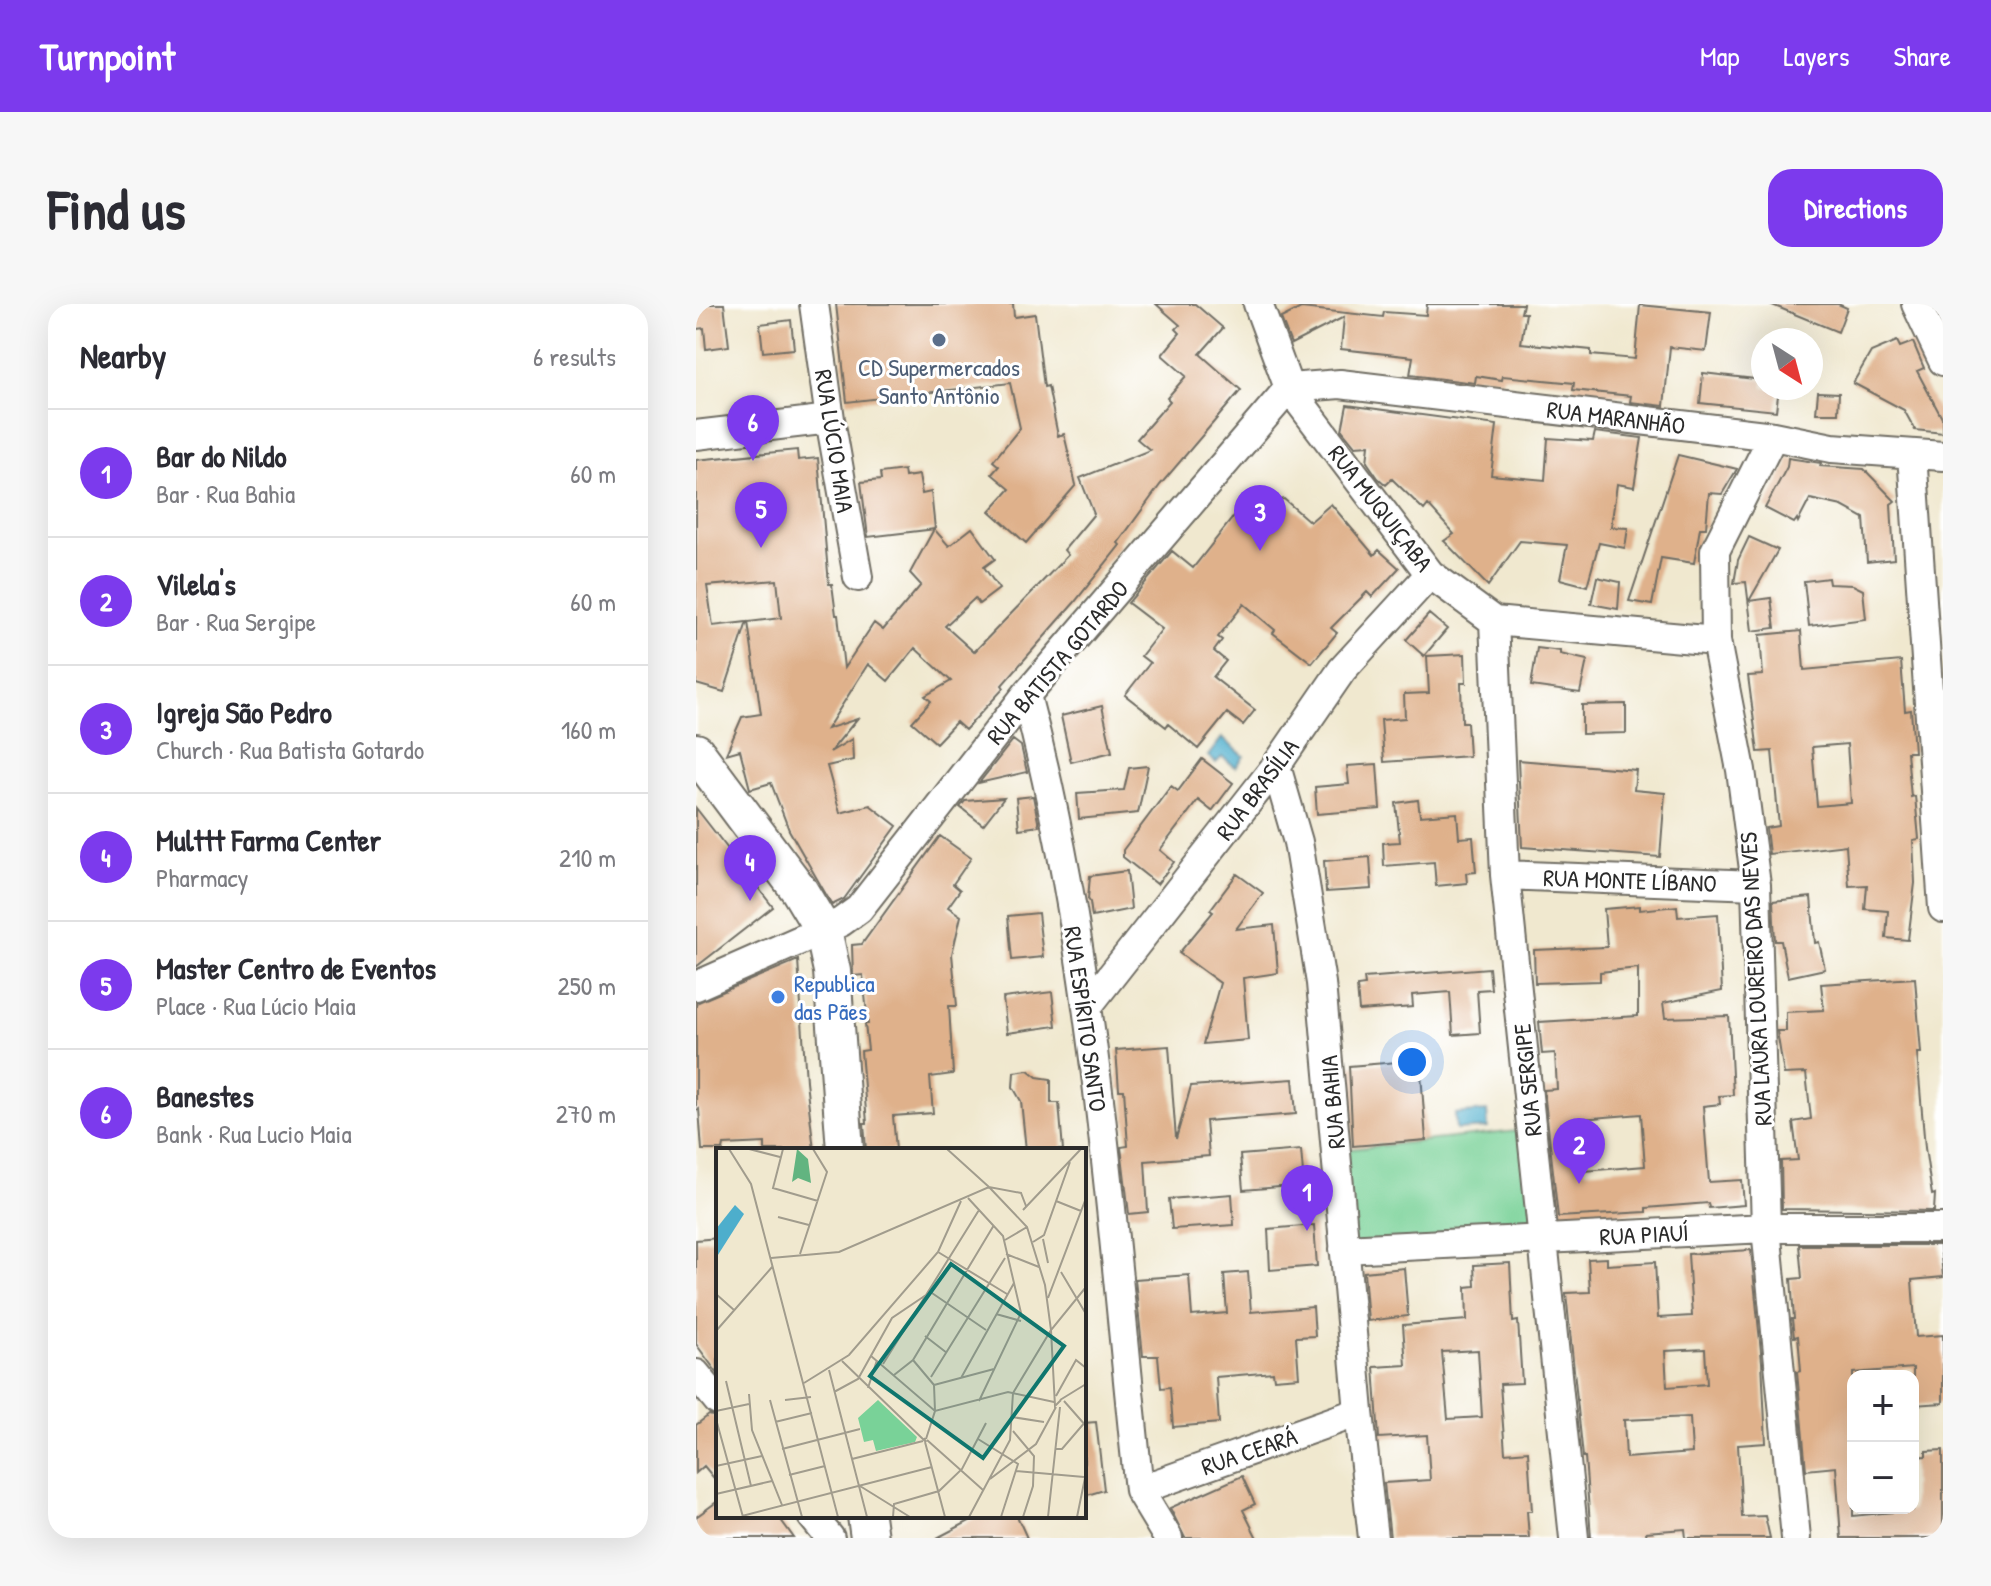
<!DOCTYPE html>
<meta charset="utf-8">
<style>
:root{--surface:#fff;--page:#f7f7f7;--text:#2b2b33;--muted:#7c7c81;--line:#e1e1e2;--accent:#7c3aed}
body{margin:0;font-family:"Patrick Hand",sans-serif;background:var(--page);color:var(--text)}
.controls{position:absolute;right:24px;bottom:24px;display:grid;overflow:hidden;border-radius:16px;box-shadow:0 8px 32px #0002}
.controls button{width:72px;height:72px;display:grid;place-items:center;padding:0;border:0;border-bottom:2px solid var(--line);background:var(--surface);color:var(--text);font:40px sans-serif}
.compass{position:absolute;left:1055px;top:24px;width:72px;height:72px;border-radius:50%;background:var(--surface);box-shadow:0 8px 32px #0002;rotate:144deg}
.you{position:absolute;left:716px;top:758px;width:28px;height:28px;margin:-20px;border:6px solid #fff;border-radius:50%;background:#1a73e8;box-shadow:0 0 0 12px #1a73e833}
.badge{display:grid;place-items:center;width:52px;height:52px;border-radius:50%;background:var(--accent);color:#fff;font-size:26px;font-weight:700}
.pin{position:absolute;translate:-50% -66px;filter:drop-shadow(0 2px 4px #0008)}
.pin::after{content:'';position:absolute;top:42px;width:28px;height:24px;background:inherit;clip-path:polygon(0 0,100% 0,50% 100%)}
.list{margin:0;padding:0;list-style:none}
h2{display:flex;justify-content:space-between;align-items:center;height:104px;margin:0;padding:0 32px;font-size:34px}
h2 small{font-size:26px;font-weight:400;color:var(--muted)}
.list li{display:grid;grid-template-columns:52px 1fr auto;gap:24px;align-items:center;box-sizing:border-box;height:128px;padding:0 32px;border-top:2px solid var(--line)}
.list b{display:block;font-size:30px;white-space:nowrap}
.list p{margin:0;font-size:26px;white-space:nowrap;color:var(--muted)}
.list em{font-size:26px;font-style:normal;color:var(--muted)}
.map{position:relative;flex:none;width:1247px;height:1234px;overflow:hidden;border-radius:24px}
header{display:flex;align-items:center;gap:48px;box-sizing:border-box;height:112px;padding:0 40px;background:var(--accent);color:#fff}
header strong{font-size:38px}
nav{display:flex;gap:44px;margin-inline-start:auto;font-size:28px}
.intro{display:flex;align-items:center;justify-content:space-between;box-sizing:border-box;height:192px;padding:0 48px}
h1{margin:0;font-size:56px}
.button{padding:20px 36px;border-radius:24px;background:var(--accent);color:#fff;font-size:28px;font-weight:700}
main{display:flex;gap:48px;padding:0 48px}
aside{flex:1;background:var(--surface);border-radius:24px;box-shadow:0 8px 32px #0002}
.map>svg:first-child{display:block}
.green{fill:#79d298;stroke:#527e62;stroke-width:2}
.water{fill:#4daecc;stroke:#3c6c7c;stroke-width:2}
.building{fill:#dfb18b;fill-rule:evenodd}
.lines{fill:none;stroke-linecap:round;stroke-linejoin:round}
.minor-casing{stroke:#706d64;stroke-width:32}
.major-casing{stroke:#706d64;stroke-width:40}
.minor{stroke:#fff;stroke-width:28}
.major{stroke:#fff;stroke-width:36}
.service-dot{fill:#5c6f8a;stroke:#fff;stroke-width:3}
.shop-dot{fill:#3f7fe0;stroke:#fff;stroke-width:3}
.labels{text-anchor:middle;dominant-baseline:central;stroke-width:6;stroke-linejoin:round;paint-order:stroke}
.service-label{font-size:24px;fill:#4e5e75;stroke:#fff}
.street-label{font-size:24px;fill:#2b2b2b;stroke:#fff}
.shop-label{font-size:24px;fill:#366cbe;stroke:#fff;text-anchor:start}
.inset-road{fill:none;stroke:#a19c8d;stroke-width:2}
.view{fill:#0f766e;fill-opacity:0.15;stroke:#0f766e;stroke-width:4}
.inset-edge{fill:none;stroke:#2b2b2b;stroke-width:4}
</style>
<header>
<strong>Turnpoint</strong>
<nav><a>Map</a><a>Layers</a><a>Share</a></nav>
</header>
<div class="intro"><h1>Find us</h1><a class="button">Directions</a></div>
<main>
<aside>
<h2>Nearby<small>6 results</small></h2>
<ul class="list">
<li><span class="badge">1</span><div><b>Bar do Nildo</b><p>Bar · Rua Bahia</p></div><em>60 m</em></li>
<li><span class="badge">2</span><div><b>Vilela's</b><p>Bar · Rua Sergipe</p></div><em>60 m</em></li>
<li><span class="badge">3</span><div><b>Igreja São Pedro</b><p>Church · Rua Batista Gotardo</p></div><em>160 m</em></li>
<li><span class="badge">4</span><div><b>Multtt Farma Center</b><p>Pharmacy</p></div><em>210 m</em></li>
<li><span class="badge">5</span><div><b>Master Centro de Eventos</b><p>Place · Rua Lúcio Maia</p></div><em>250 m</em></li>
<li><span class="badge">6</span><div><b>Banestes</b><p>Bank · Rua Lucio Maia</p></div><em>270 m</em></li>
</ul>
</aside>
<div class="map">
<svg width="1247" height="1234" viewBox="0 0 1247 1234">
<rect width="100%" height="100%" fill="#fff"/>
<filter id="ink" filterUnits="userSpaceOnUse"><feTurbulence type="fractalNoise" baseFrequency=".0125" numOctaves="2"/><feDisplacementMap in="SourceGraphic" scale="16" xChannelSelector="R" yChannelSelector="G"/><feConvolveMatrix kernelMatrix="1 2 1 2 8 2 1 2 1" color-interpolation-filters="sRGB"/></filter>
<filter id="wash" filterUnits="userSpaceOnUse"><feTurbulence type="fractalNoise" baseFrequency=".006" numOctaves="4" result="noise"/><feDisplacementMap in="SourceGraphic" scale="32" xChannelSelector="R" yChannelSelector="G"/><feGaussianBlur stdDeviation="1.8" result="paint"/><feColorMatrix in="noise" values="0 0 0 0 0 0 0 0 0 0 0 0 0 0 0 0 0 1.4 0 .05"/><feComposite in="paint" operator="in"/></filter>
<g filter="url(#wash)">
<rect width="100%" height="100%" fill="#f0e8cf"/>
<path class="green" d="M830,826L842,930L654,941L645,846Z"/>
<path class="water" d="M526,434L548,452L540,463L526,453L520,459L512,452Z
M791,807L792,824L760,826L759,810Z"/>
<g id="blocks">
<path class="building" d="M0,0H28L33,42L10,45L8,24L0,25Z
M140,0H317L318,13L339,10L348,83L352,82L362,132L368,130L380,181L330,239L294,207L314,185L296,170L303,162L297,157L324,124L314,79L151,98Z
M460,0H499L527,24L504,50L545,86L464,181L422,239L424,241L378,299L306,381L308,384L269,426L260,418L240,439L216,418L235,397L229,392L255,377L219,344L192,377L172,360L131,425L161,415L134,448L156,435L157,456L131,462L144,509L174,501L201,522L148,595L136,601L93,526L75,479L54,485L44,446L30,450L46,413L65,410L52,318L85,314L81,276L11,282L17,322L51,318L28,388L0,380V156L101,146L102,156L122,154L133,280H136L140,311H142L148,364L178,319L187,326L225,281L214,269L238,225L253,242L276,224L299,255L288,263L303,285L283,300L279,294L249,322L278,348L372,251L368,246L398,210L384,174L454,146L441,135L474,97L471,94L490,72L466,51L484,29L480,25L484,21Z
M731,0H827L825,9H830L825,39L895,46V51L939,55L944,1L1015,8L1010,47L974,43L968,102L934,98L935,92L877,86L878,79L807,72L806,76L780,72L779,79L714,71L717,53L645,45L648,13L595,40L585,14L605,4L687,13L688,8L730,11Z
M1074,0H1142L1151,4L1142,28Z
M95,16L98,45L67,48L64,20Z
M1201,37L1204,43L1217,38L1228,64L1221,67L1247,116V129L1219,126L1208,106L1157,79L1175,48Z
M1007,69L1067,76V84H1083L1080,107L1004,99Z
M1122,88L1143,89L1142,109H1120Z
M651,101L801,121L795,171L849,176L852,134L897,137L899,128L946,134L938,183L921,180L915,223L932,224L929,244L903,239L891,282L864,275L871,241L824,237L792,282L748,237L758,230L732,201L728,206L696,175L690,181L682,174L671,158L673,141L659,142L646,126Z
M982,151L1041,165L1026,190L1013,189L1010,224H1004L998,259L965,254L956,301L933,297Z
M1092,154L1125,159L1124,162L1168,165L1199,197L1195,200L1198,255L1171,258L1168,214L1146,202L1114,195L1102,218L1101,215L1098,219L1069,204L1091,163Z
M208,166L209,173L223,171L226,190L235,188L239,225L172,233L165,178L185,176L184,169Z
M557,188L571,199L588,195L614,218L635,200L678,251L683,246L703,264L676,293L671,288L635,324L641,329L616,359L577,329L579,326L548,300L522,333L526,336L518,347L530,357L517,373L559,406L547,421L531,409L502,445L472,420L470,423L429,391L454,359L445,352L466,325L432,299L476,247L497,264Z
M1053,233L1082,246L1053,297L1075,294L1079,324L1056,327L1050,278L1038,279L1042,256Z
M901,273L924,278L922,305L895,300Z
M1132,274L1133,280L1157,281L1167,286L1170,315L1113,322L1108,277Z
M733,310L751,325L728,352L710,336Z
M1105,327L1108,366L1205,357L1209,407L1215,406L1218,448H1211L1215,493L1219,492L1223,535L1217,536L1219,579L1212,636L1190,634L1192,607L1169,605L1171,581L1153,582L1150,541L1073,550L1070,524L1083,522L1076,447L1062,448L1052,372L1067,371L1064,331ZM1151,440L1155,499L1121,502L1116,443Z
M841,344L864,347V350L891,356L884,389L835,382Z
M769,350L770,379H765L766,418H771L773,452L688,458L685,416L709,414L708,390L733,389L731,352Z
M930,400V429L886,430V401Z
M406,402L416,448L375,458L365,412Z
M317,436L325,442L331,468L283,479Z
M506,455L537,479L516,507L502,496L464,546L478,558L461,580L427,553V546L475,482L482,487Z
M822,456L940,466L938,486L969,489L964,553L826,543Z
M681,460L684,505L621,510L619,483L653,480L651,462Z
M452,462L442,509L383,515L381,489L428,486L433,464Z
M337,492L343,522L323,525L320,494Z
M308,494L287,521L264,503L269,497Z
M722,496L724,512L761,509L763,534L777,533L780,568L770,569L771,579L740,582L738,558L688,562L687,539L704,538L700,499Z
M0,504L77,603L0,663Z
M244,532L275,554L257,580L264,586L252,603L265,612L256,650L261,702H253L257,770L234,773L237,809L197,812L200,846H170L168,819H171L165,747L172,746L169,720H172L167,671L157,672L156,641L166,640Z
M674,553L676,585L630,588L628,557Z
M431,567L435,605L396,613L394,598L392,595L394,572Z
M541,570L567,589L540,625L578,621L582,669L547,674L552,736L507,740L524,679L483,649L517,608L514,606Z
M1115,593L1119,639L1123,638L1129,665L1092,673L1085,637H1079L1077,597Z
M944,602V606L981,602L982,613L1022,610L1026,687L967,699L969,714L1033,712L1037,791L1023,792L1024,800L1007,802L1013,878L1046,876L1048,901L1013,904L1012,899L950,904V908L862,913L848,786L861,785L859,749L846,750L843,718L942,712V664L904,668V677L839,679L838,646L911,643L908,605ZM945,810L949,862L889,867L885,815Z
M342,609L347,653L316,656L312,612Z
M102,656L110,777L118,846H69V839L28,841L27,846H6L3,805L0,807V699Z
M793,664L795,685L781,686L784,729L757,731L754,688L716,691L717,703L663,707L661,682L669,681L668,674Z
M1219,674L1225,749H1221L1229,844L1236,891L1239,890L1238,907L1086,905L1085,857L1102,856L1097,818L1115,815L1110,769L1088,770L1081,727H1090V708L1128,706L1125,680Z
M356,688L360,722L311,729L307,694Z
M473,742L480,835L495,782L597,775L600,810L510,817L513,852L449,857L452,908L433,910L425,843L432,842L428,786H423L420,746Z
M714,757L715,770L725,769L730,836L657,842L653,762Z
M332,766L341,773L355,775V799H363L367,846H330L325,797L317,783L318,768Z
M605,846L608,881L547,886L544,851Z
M536,890L538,921L476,925L473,895Z
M618,921L621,962L574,966L572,925Z
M22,934V1070L0,1040V936Z
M1103,941H1244L1247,973L1216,976L1220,1033L1247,1031V1099L1217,1101V1064L1157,1069V1212L1217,1206V1153L1230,1152V1147L1247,1146V1234H1145L1140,1163L1110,1166L1101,1068L1105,1067L1102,1032L1098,1033L1096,1015H1098L1095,975L1106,974Z
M1055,946L1066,1058L1070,1139L1042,1141L1046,1213L1069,1212L1074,1234H990L989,1225L950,1228L951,1234H895L889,1153H887L870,989L894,988L892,955L911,954V961L959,958L962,1014L996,1012L992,950ZM1009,1045L1011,1080L971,1083L969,1047ZM994,1113L996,1149L930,1154L928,1116Z
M814,959L817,1018L822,1017L826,1079L804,1080L809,1149L832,1147L836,1207H831L833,1234H694L688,1179L734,1176L731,1131L683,1134L678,1063L710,1061L707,1021L771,1016L770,983L779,982L778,961ZM782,1046L786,1113L752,1115L746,1048Z
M708,964L712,1012L672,1017L668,968Z
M552,968L555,1008L617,1003L619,1032L600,1033L603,1073L578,1075L577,1068L520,1073L523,1119L477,1123L474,1083L465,1084L462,1052H447L439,975L493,971L496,1012L531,1009L528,970Z
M13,1111L22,1114V1179L8,1162L0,1169V1121Z
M400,1118L408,1186L388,1192V1119Z
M546,1172L559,1200L547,1206L561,1234H489L474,1204Z
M22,1197V1212H82L98,1234H9L0,1222V1213Z
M283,1212H321L331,1234H241Z"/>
</g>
</g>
<g filter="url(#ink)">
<use href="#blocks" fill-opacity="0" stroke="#706d64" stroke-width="2"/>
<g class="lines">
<g class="minor-casing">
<path id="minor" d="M118,0L134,115L162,273
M562,0L593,84L734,270L798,317L1020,337
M1220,0L1247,57
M0,131L134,115
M1077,132L1019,247L1020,337L1045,466L1060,581L1070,924L1100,1234
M1216,150L1247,604
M798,317L809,571L878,1234
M330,391C399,650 415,921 443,1186L472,1234
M580,462L602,538L625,679L663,1108L677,1234
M809,571L1060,581
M0,682L145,618L163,605L330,391L593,84L644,80L1077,132L1136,144L1247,152
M391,703L580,462L646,366L734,270
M648,945L1070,924H1247
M0,1070L22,1097
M443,1186L663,1108
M116,1212L134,1234"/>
</g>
<g class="major-casing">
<path id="major" d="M0,448L103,586L127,626L136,667L149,846
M170,1212L173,1234"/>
</g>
<use href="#minor" class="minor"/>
<use href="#major" class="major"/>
</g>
</g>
<circle class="service-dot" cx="243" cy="36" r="8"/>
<circle class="shop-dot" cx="82" cy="693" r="8"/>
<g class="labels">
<g class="service-label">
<text x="243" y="63">CD Supermercados<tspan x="243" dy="28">Santo Antônio</tspan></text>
</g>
<g class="street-label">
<text transform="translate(920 113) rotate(7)">RUA MARANHÃO</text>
<text transform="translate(139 137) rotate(81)">RUA LÚCIO MAIA</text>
<text transform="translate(685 204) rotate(52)">RUA MUQUIÇABA</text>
<text transform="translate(361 358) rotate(-50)">RUA BATISTA GOTARDO</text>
<text transform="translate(561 485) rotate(-53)">RUA BRASÍLIA</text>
<text transform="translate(934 576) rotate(2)">RUA MONTE LÍBANO</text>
<text transform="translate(1059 675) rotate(-93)">RUA LAURA LOUREIRO DAS NEVES</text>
<text transform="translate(390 715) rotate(82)">RUA ESPÍRITO SANTO</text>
<text transform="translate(831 776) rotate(-96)">RUA SERGIPE</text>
<text transform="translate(636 798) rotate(-95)">RUA BAHIA</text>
<text transform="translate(948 930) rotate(-3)">RUA PIAUÍ</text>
<text transform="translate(553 1147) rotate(-19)">RUA CEARÁ</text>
</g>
<g class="shop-label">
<text x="98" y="679">Republica<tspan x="98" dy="28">das Pães</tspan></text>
</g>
</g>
<g transform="translate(20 844)">
<rect width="370" height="370" fill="#f0e8cf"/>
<path d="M162,252L201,289L199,294L160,303L157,292L148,294L142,270Z" fill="#79d298"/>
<path d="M81,1L92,11L95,35L82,30L76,34Z" fill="#62b480"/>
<path d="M19,57L28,66L0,110V81Z" fill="#4daecc"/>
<path class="inset-road" d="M13,1L35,36L122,369M33,1L64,9M67,1L57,40L102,53M231,1L273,39M252,50L287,88L305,165L263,253M340,53L365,63M307,62L365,1M62,69L93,77M327,91L332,115M289,92L311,79M317,94L328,87L354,14M222,104L291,146M84,106L111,24L97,1M290,106L323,119M55,110L123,104L273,39L305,45L310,58M345,124L370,166M213,143L270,182M0,146L18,162M332,150L370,50M280,166L305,173M0,183L57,118M209,188L231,205M155,208L219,263L292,244L338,254M197,212L218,237L219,263L210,291M126,213L210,294L208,290M167,216L263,62M113,222L151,369M178,227L197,212L278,77M215,229L289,110M245,230L298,135M10,233L35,338M88,235L133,207L222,104L245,53M218,237L278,221M152,240L161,212M118,244L142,231L176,170L210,147M33,246L36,282L66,357M340,248L360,212L370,220M54,252L86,369M69,252L95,249M344,252L370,236M345,252L339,258L335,182L370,139M348,253L370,278M0,263L33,256M296,269L328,274M0,271L27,369M59,274L96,265M297,283L318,308L317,338L307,369M262,291L302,316L285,369M211,292L267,342M209,294L229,369M66,301L144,281M340,301H346L370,273M136,311L207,293M0,318L46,308M299,323L368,329M73,327L109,318M274,331L320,296L340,259M144,338L194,369M0,346L56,333M26,368L216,319M177,369L178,356L223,343L246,321L270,275M253,369L294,292L297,245L335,182L329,137L311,79L273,39M332,369L344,259M361,369L370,325"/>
<path class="view" d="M235,116L348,198L267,310L154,228Z"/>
<rect width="370" height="370" class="inset-edge"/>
</g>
</svg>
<div class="controls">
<button>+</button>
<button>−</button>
</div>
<svg class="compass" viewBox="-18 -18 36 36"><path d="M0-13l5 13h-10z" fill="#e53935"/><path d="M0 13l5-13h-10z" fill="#7c7c81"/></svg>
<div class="you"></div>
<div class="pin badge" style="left:611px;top:927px">1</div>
<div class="pin badge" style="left:883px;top:880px">2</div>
<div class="pin badge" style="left:564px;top:247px">3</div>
<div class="pin badge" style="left:54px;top:597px">4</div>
<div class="pin badge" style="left:65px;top:244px">5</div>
<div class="pin badge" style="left:57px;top:157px">6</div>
</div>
</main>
